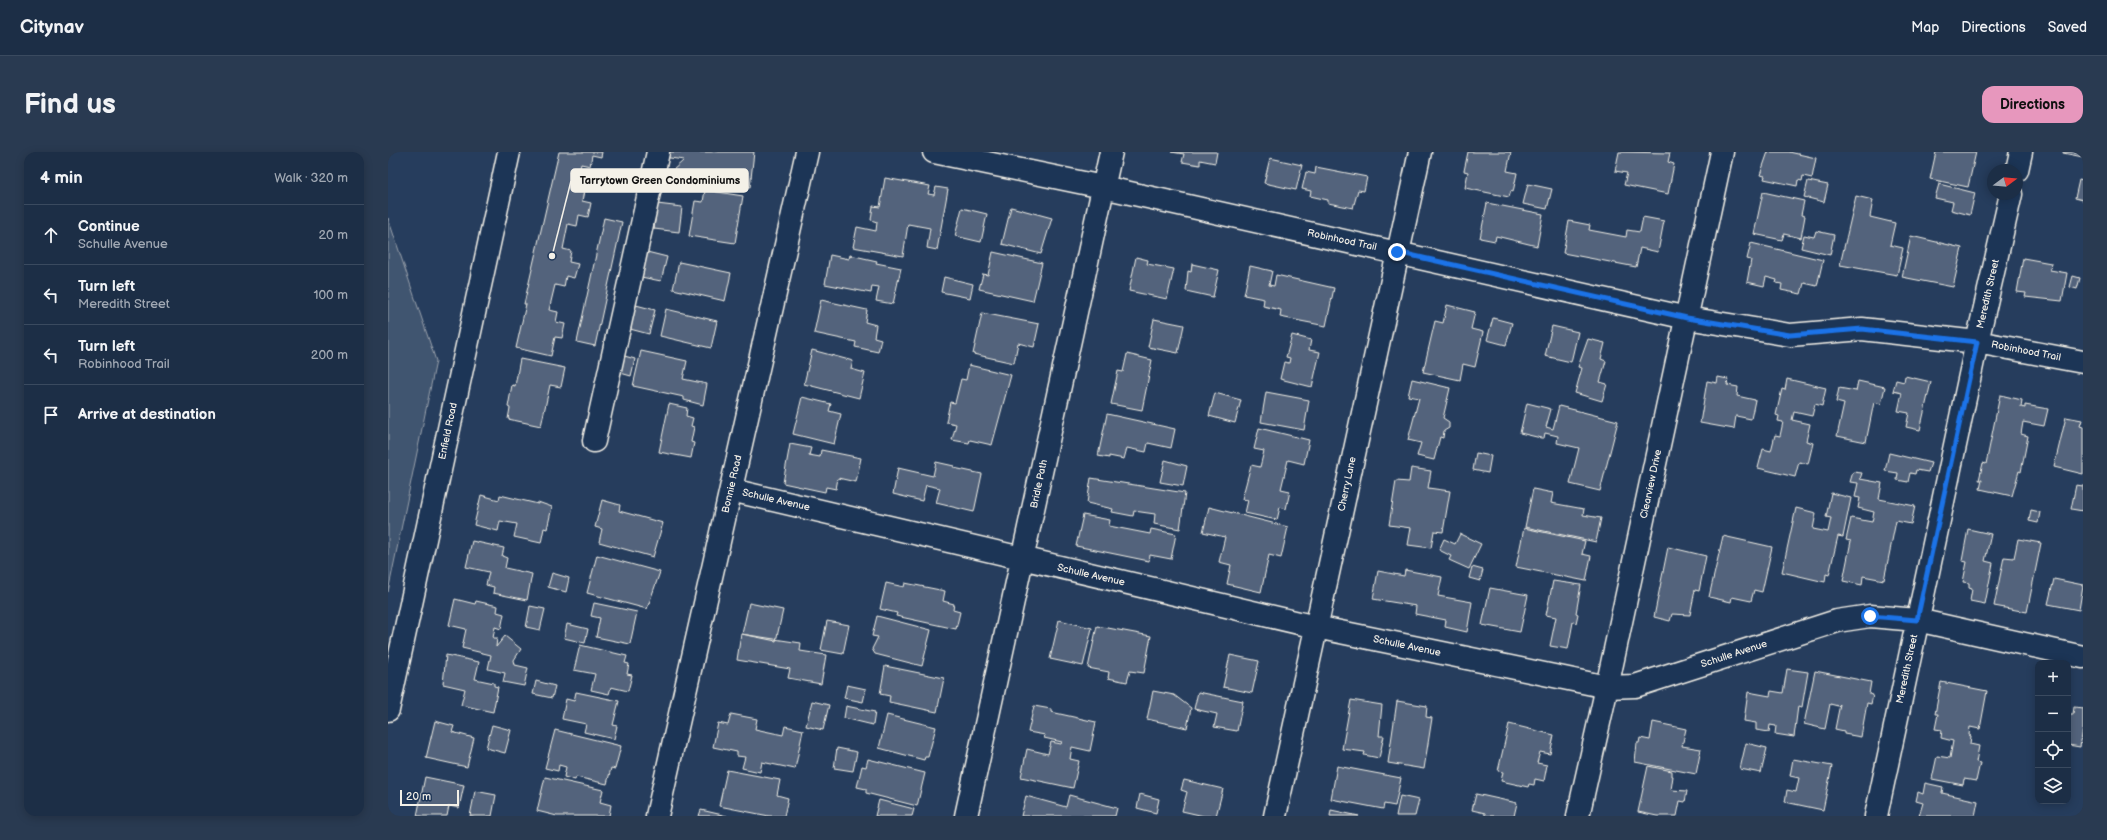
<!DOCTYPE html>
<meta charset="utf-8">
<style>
:root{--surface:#1c2e46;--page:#293a51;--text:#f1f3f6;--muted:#a0a8b3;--line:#3a4a5f;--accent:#e797bd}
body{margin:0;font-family:"Balsamiq Sans",sans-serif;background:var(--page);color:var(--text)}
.controls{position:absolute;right:12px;bottom:12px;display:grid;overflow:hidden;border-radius:8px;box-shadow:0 2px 10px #0003}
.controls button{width:36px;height:36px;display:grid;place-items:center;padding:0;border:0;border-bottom:1px solid var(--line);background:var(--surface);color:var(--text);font:20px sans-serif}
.compass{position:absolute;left:1599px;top:12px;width:36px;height:36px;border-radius:50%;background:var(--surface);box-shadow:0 2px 10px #0003;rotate:74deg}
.scale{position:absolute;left:12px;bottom:10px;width:59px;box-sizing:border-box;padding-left:4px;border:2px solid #f4f1e8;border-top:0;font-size:11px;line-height:14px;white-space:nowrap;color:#f4f1e8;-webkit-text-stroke:3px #1d3557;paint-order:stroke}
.stop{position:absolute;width:12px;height:12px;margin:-9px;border:3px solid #1a73e8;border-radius:50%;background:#fff}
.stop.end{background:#1a73e8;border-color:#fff;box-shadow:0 1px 4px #0008}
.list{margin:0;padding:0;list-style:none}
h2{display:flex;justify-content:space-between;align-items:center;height:52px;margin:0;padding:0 16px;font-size:17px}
h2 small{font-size:13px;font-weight:400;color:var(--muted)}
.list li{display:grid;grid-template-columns:26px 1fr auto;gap:12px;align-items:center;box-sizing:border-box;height:60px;padding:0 16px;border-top:1px solid var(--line)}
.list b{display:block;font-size:15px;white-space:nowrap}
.list p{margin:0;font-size:13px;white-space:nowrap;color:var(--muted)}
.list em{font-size:13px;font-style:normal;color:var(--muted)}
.icon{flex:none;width:22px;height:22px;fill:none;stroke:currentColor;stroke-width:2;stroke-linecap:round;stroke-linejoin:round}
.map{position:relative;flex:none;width:1695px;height:664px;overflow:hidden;border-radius:12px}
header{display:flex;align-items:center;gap:24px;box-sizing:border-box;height:56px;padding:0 20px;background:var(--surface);border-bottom:1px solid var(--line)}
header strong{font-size:19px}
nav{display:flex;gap:22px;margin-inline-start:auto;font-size:14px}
.intro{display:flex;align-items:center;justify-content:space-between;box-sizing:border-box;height:96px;padding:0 24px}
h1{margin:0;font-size:28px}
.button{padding:10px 18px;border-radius:12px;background:var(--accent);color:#111;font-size:14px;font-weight:700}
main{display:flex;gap:24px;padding:0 24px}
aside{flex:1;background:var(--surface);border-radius:12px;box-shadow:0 2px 10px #0003}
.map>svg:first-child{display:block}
.green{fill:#40546f;stroke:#9aa2ac}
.building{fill:#52647b;stroke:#f4f1e8}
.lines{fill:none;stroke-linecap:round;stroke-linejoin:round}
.minor-casing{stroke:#f4f1e8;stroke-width:25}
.minor{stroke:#1d3557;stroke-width:22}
.route{stroke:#1a73e8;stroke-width:5}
.labels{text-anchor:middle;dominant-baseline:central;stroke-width:3.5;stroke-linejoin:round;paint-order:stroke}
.street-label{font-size:10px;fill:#f4f1e8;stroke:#1d3557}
.leader{fill:none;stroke:#f4f1e8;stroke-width:1.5}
.callout-dot{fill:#f4f1e8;stroke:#1d3557;stroke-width:1.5}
.callout{fill:#f4f1e8;stroke:#f4f1e8;stroke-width:1.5}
.callout-label{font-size:11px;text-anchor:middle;font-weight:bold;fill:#111}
</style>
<header>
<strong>Citynav</strong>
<nav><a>Map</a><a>Directions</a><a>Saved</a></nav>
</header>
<div class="intro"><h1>Find us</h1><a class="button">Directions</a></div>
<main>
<aside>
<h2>4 min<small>Walk · 320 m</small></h2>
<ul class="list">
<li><svg class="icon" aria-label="ahead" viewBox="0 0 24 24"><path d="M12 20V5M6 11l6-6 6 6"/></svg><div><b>Continue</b><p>Schulle Avenue</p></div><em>20 m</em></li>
<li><svg class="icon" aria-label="left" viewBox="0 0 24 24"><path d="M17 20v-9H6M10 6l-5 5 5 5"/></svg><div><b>Turn left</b><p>Meredith Street</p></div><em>100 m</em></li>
<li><svg class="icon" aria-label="left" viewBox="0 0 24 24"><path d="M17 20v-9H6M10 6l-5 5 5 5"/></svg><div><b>Turn left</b><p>Robinhood Trail</p></div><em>200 m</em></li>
<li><svg class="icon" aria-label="arrive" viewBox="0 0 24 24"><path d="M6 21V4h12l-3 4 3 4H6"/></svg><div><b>Arrive at destination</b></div></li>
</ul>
</aside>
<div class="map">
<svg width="1695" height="664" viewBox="0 0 1695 664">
<rect width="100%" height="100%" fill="#263d5d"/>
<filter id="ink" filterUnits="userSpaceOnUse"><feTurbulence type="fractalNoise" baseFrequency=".025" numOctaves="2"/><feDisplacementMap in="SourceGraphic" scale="8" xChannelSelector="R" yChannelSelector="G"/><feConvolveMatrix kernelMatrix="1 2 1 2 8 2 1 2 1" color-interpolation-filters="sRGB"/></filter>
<g filter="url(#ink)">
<path class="green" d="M0,66L48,209L0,440Z"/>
<path class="building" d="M171,0H214L213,5L204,3L202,14L193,12L187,37L196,39L194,49L203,51L200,65L191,63L189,74L180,72L175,97L183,99L181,110L190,112L186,126L178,124L176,135L167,133L161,158L170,160L168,170L177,172L174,186L167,185L163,204L128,196L138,152H136Z
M276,0H366L362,35L313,29L301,24L283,20L296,8L275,5Z
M783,0H829L827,11L812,8V13L794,10L796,2Z
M1080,0H1123L1119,19L1129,21L1125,40L1123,39L1121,45L1077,36L1080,20L1076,19Z
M1231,0L1282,1L1280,10L1286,12L1280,42L1236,33L1239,21L1227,19Z
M1380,0H1401L1428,6L1424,26L1415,24L1414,29L1410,28L1409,34L1376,27L1377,24L1372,23Z
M1548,0H1588L1580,35L1542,27Z
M1675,0H1695V5L1675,1Z
M882,6L914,13L908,38L876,31Z
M928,15L979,25L976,39L970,38L965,56L940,51V48L922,44L923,39L914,37L918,20L927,22Z
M497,26L542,34L540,42L546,43L548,35L560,37L549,98L539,96L542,76L520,72L515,104L465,95L469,75L488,79L489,70L483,68L485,54L492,55Z
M1691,28L1695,29V48L1687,46Z
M1420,29L1440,33L1436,50L1416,45Z
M1140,32L1164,37L1159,57L1135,52Z
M1551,32L1587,41L1582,63L1563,58L1565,50L1547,46Z
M317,38L355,44L347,91L301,84L307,49L315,50Z
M1375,40L1416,49L1413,63L1417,64L1413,86L1396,82L1394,88L1366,82Z
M1468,44L1485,48L1482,65L1507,71L1502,93L1515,96L1509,123L1452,113Z
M1099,51L1155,62L1149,94L1108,84L1107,89L1092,86Z
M269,52L294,55L291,80L266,77Z
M623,55L664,66L653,102L614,92Z
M574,56L599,62L593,90L567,84Z
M1255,65L1276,69L1270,100L1252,96L1248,115L1175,101L1181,69L1202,73L1201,78L1238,85L1239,78L1252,80Z
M216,66L234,70L207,194L189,190Z
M1428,79L1446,83L1442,103L1413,96L1416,83L1426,85Z
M1523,84L1574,96L1565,135L1514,125Z
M1363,91L1435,108L1429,134L1416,131L1413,142L1393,138L1394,132L1388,131L1389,128L1378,125L1376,134L1359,130L1363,108L1359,107Z
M259,100L279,105L273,129L253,125Z
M605,100L654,111L645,149L591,137L595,122L600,123Z
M442,103L461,107L462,103L489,109L488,111L513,116L505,152L488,149L491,135L484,134L483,141L437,132Z
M748,105L760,108L759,112L786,117L779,147L741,139Z
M1635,106L1663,111L1662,118L1679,121L1674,149L1637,145L1638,141L1629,140Z
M291,110L343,121L337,149L285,137Z
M804,112L831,118L825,145L798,139L800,119L803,120Z
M862,114L884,119L881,133L886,134L888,123L946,136L938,174L892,165L893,158L875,154L876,147L856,143Z
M1685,124L1692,126L1689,137L1682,135Z
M556,125L585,132L582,146L553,140Z
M433,148L479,158L477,170L488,173L486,185L493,187L490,200L467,195L468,190L426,181Z
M248,153L267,158L261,182L242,177Z
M1059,153L1087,160L1083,177L1095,180L1087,215L1075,212L1072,228L1035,220L1047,169L1055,171Z
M278,157L329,169L323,196L272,184Z
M594,161L651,172L646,195L630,191L626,211L585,202Z
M1105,166L1124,171L1118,193L1099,188Z
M766,167L796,173L790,201L760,195Z
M1164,174L1190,180L1183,210L1157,204Z
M904,183L923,188L921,198L932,200L924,235L892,227L896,210L901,211L902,206L898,205Z
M1200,187L1217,191L1213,207L1218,209L1212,230L1219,232L1214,249L1187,241L1194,216L1190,215Z
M424,198L465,209L463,217L477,221L471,246L416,232Z
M253,199L299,209L295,227L319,232L315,253L296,248V245L245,234Z
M739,202L764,208L754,258L723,252L730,219L735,220Z
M233,203L247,207L243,224L229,220Z
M132,207L177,216L173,235L162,233L153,274L120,267L122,256L120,255L124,233L127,234Z
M581,213L623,223L604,293L582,288L581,291L564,288L568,272L558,270L562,250L567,251L573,227L578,228Z
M1517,224L1543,230L1532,278L1518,275L1521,261L1510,259L1514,241L1505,239L1508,228L1516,230Z
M1330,225L1340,227L1339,233L1350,235L1349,244L1367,248L1363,267L1348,264L1346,277L1312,271L1319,229L1329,231Z
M1024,227L1062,236L1055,266L1061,270V276L1056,279L1055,286L1052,285L1046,308L1029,304L1033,291L1020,288L1031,246L1020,244Z
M1399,227L1438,236L1434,254L1427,252L1424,264L1406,260L1404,268L1422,272L1418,289L1425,291L1420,312L1411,310L1407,325L1370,316L1375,297L1383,299L1387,283L1392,284L1395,270L1390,269L1391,264L1388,263L1394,237L1397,238Z
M1470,229L1497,235L1493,252L1486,250L1478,290L1449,284L1456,252L1448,250L1451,236L1468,239Z
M878,240L921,248L916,278L873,270Z
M827,241L853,248L847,271L821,264Z
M1612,243L1634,248L1633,255L1637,256V253L1660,257L1656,274L1635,270L1633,282L1640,284L1633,320L1631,319L1624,344L1592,337L1594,328H1591L1595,311L1598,312Z
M414,245L443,252L441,259L453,262L446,292L405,282Z
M1139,251L1163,257L1158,275L1165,277L1171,254L1230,269L1212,339L1182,332L1191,296L1169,291L1170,284L1157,281L1156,286H1153L1132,281Z
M281,252L299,256L298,264L305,266L303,274L306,275L303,290L306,291L303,306L271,300Z
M719,262L787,277L783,296L760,291L758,300L739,296L736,307L721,304V306L710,304Z
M1678,265L1694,268L1692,274L1695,275V322L1666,315Z
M871,276L921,288L916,312L900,308L893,337L902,339L898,357L892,355L889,368L857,361L860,348L854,347L863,313L872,315L876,299L866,297Z
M402,292L423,296L421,303L432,305L433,298L473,306L468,330L450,326L448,337L438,335L437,340L395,331Z
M1088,301L1103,304L1100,321L1085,318Z
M1501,301L1543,311L1540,320L1528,318L1527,322L1522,321L1520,330L1509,328L1510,321L1497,319Z
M777,308L799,314L795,334L772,330Z
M548,310L566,314V316L594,322L586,360L548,351L552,336L538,333L534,349L505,342L510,316L545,324Z
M1023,316L1043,319L1040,336L1062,339L1055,380L1046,379L1043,396L1020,393L1023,376L1001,373L1008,329L1021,330Z
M1465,320L1474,321L1472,327L1494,331L1491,347L1527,354L1523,372L1508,369L1496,428L1475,424L1474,433L1455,429L1463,389L1458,388L1463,366L1484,370L1486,360L1470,356L1472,346L1467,345L1470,331L1462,330Z
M703,326L797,341L792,377L766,372L767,362L746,359L745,364L724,360L725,357L699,351Z
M1688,333L1695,334V359L1683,357Z
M1145,337L1165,341L1163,351L1196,357L1195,363L1213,366L1208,390L1137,375Z
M1443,341L1463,346L1455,385L1450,384L1441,423L1438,422L1437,430L1394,420L1408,356L1428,361L1425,377L1440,380L1443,366L1438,365Z
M93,343L111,348L112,343L150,352V350L164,355L159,377L156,376L153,391L126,385L129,372L112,369L110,379L86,373Z
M214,348L232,353L231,359L275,371L265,405L211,390L214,377L207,375Z
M821,355L900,375L893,406L881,403L873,440L839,432L843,413L831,410L837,385L815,380Z
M1643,358L1652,360L1650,371L1641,369Z
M695,363L722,368L721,374L762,382L763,377L788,382L783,407L762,403L761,409L688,394Z
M1136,376L1197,389L1194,402L1203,404L1198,429L1128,415Z
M1580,377L1603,382L1597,409L1605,411L1597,452L1582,449L1584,437L1581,436V431L1575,430L1579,410L1574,409Z
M1072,382L1093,392L1081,417L1061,408L1063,404L1051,398L1056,387L1067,392Z
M1335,384L1384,395L1374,440L1366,438L1363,449L1344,445L1343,450L1321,445Z
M1630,387L1653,391L1639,460L1606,454L1616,405L1626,406Z
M84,389L116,396L114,404L119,406L117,416L144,422L139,448L105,441L106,435L98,433L101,420L78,415Z
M1280,395L1318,404L1311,439L1307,438L1302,463L1284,462L1282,469L1266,465Z
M209,403L272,420L259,457L199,441Z
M1084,415L1095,418L1092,429L1081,426Z
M1017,418L1054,425L1050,444L1084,450L1079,480L1057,475L1058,468L1027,462L1028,454L985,447L990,419L1016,424Z
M164,421L181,426L178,440L160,435Z
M1666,427L1695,433L1691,458L1660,452Z
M1165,429L1193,433L1188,461L1190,462L1188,471L1185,470L1180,497L1162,494L1168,465L1158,463Z
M498,431L516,435L517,431L557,439L555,449L566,452L565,458L572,460L568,477L508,464L509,461L492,457Z
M1102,436L1140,443L1132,480L1094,473Z
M67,447L87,452L88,449L110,454L109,460L116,462L113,477L107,475L105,486H109L108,495L117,484L133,497L126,508L127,513L140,516L136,534L115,530L117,521L100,517L103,503L74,496L78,477L61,473Z
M206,451L249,460L242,492L208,485L212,466L203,464Z
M361,451L395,458L388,489L354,482Z
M142,454L157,457L152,478L138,475Z
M489,464L543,478L534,514L487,502L484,497L490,485L484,484Z
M671,468L704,476L695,514L662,507Z
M439,469L461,473L455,502L433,498Z
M179,472L200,477L197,491L176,486Z
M709,474L763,484L756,521L742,519L739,530L720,526L721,520L700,516Z
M353,482L413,491L412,499L438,503L433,532L400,526L402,517L349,508Z
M192,493L239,504L237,511L241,512L239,522L244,523L240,539L223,535L221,542L203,538L207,522L186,518Z
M58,503L91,510L87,527L106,531V534L110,535L105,560L73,553L77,537L55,532Z
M842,503L871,509L864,541L835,535Z
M497,514L556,526L549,560L501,550L502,544L492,542Z
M1399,517L1420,520L1414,555L1410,554L1406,585L1387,582L1388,574L1382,573L1381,580L1368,578V571L1356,569L1360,540L1382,544L1383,539L1395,541Z
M1427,519L1483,530L1481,542L1485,543L1483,552L1479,551L1473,585L1456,582V579L1447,577L1452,552L1450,554L1442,552L1437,577L1416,572Z
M148,529L167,534L164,546L145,542Z
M1553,530L1599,539L1592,577L1582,575L1581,583L1583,584L1582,592L1591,594L1588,610L1592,611L1588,629L1576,627L1575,633L1544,627L1549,604L1562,606L1565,589L1553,586L1554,578L1547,577L1550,562H1547Z
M459,533L478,537L475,550L456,546Z
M765,539L786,543L803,556L799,576L759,567Z
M188,540L231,549L225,573L229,574L226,587L196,580L198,572L174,567L178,547L186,549Z
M810,540L855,549L849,579L826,575L829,562L806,557Z
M963,548L994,553L991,584H996L991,606L976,603L977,600L954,597Z
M424,549L441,553L435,578L418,574Z
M1009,549L1039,554L1038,565L1044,566L1036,617L1000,611Z
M458,554L487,560L485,573L456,566Z
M646,554L663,557V560L708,570L702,599L684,595L682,607L691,609L685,636L633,625L639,597L660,602L663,590L673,592L674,590L656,586L657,583L640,580Z
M1686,555L1695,556V577L1692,595L1680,593V562H1685Z
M343,562L369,567L367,577L395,583L397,574L415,578L407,617L374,610L372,620L354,616L357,605L349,604V600L325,595L330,571L340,573Z
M499,563L548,575L540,605H537L536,608L491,596Z
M47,569L66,574L64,580L86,586L79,615L38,606Z
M1265,570L1298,577L1294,594L1313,597L1308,622L1247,610L1249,591H1251L1252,586L1262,588Z
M1121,572L1166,583L1162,602L1152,600L1149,611L1159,613L1156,629L1147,627L1146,633L1141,632L1140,635L1113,629L1115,620L1110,619Z
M104,573L123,578L117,601L98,596Z
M167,578L233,594L227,617L223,616L219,632L188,625L187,628L176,625L178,615L171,613L170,619L157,616Z
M1358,591L1379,596L1373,621L1352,617Z
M449,596L469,600L465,619L446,616Z
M480,607L537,621L529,654L478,641V637L469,635L474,614L478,615Z
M1405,607L1444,614L1435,658L1397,650L1399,638L1408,640L1411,626L1402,624Z
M949,614L1013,626L1007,654L996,652L995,657L943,647Z
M1260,614L1284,619V624H1285L1283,638L1299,639L1297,650L1292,649L1289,664H1269L1250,660Z
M339,618L392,628L389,643L400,646L396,664H381L331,654Z
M37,625L76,633L71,656L61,654L59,664H29Z
M157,625L215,638L212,650L223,653L221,664H169L149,659Z
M796,628L835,637L828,664H816L794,659L799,640L793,638Z
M1537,631L1555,635L1554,641L1590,649L1587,664H1531L1535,651L1528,649L1530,640L1535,642Z
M87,639L108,643L104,664H82Z
M752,642L771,647L768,661L749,656Z
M1088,642L1129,651L1126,664H1097V661L1084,658Z
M681,643L729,656L727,664H633L638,644L678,655Z
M1012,644L1031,648L1027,664H1008Z
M491,648L526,657L524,664H487Z
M313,658L339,664H311Z
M943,658L971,664H942Z"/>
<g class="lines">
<g class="minor-casing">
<path id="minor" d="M546,0L715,35L1299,166L1402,183L1474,177L1589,190L1695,210
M1629,18L1633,0
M206,289L270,0
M343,338L928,475L1219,535L1247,534L1449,469L1482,464L1529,468L1695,505
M0,558L121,0
M269,664L419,0
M578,664L723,0
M887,664L1032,0
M1190,664L1219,535L1334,0
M1488,664L1589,190L1623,42"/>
</g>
<use href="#minor" class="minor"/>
</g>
</g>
<g class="lines" filter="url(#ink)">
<path class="route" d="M1009,100L1299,166L1402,183L1474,177L1589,190L1529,468L1482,464"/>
</g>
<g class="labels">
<g class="street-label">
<text transform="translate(954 88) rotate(12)">Robinhood Trail</text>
<text transform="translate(1600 142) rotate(-77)">Meredith Street</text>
<text transform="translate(1638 199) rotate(11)">Robinhood Trail</text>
<text transform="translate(60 279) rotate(-78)">Enfield Road</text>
<text transform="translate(344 332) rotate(-77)">Bonnie Road</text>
<text transform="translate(651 332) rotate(-78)">Bridle Path</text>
<text transform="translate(959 332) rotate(-78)">Cherry Lane</text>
<text transform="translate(1263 332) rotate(-78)">Clearview Drive</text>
<text transform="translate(388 348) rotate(13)">Schulle Avenue</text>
<text transform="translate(703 423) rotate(13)">Schulle Avenue</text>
<text transform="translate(1019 494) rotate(12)">Schulle Avenue</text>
<text transform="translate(1346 502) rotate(-18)">Schulle Avenue</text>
<text transform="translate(1519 517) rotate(-78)">Meredith Street</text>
</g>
</g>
<path class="leader" d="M164 104L183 29"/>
<circle class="callout-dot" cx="164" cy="104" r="4"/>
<rect class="callout" x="183" y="17" width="177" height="23" rx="4"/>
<g class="callout-label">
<text x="272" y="32">Tarrytown Green Condominiums</text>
</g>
</svg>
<div class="controls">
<button>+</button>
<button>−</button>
<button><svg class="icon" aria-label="locate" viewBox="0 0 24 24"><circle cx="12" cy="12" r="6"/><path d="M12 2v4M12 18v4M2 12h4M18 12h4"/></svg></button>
<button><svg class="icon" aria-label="layers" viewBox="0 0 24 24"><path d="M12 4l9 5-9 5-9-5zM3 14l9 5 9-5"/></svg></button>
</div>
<svg class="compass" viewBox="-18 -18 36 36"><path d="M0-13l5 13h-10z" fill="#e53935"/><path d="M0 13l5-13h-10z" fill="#a0a8b3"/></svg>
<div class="scale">20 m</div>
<div class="stop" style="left:1482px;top:464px"></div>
<div class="stop end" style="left:1009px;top:100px"></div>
</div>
</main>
